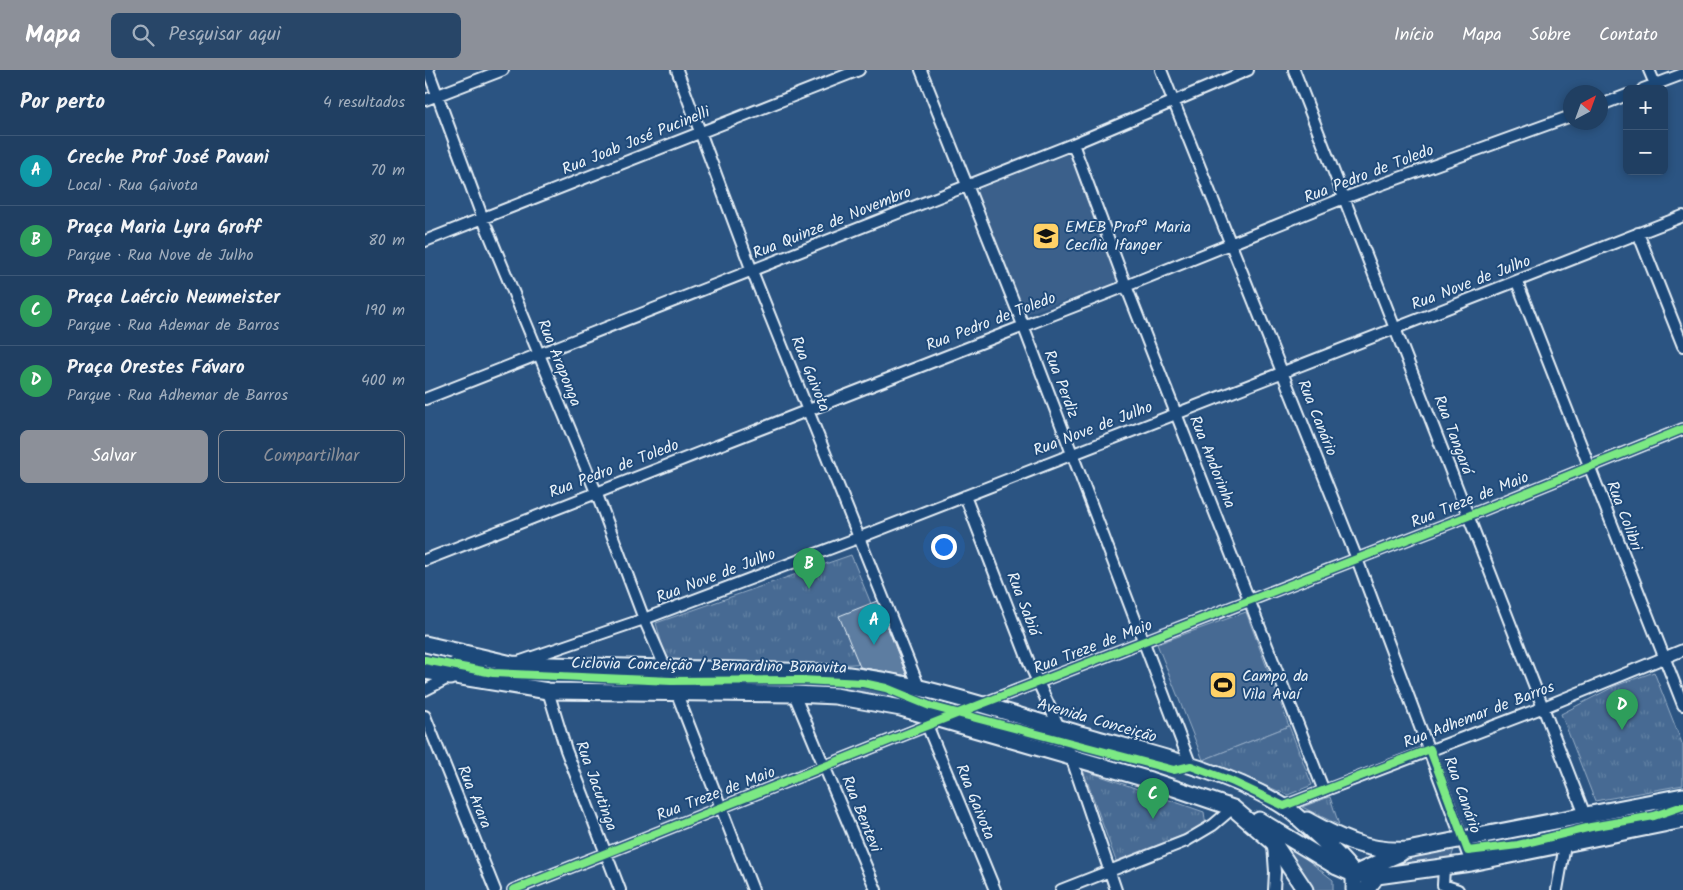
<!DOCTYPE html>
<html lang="pt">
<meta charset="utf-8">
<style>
:root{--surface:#203f62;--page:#284668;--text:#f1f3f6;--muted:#a2afbe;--line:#3d5877;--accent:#8c9099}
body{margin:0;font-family:Kalam,sans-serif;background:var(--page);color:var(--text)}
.controls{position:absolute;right:15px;top:15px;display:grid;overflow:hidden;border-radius:8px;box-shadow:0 2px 8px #0003}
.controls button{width:45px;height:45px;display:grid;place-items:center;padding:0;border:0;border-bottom:1px solid var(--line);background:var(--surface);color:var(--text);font:25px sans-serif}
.compass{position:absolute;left:1138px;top:15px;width:45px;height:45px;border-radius:50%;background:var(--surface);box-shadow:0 2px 8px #0003;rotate:41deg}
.you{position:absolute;left:518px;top:476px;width:18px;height:18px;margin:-12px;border:4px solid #fff;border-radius:50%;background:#1a73e8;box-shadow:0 0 0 8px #1a73e833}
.badge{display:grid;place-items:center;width:32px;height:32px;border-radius:50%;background:var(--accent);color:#fff;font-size:16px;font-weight:700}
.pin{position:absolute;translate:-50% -41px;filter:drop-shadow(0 1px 2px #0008)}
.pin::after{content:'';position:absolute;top:26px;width:18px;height:15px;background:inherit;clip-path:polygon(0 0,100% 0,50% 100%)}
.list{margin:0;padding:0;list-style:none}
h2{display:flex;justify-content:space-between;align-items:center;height:65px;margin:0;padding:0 20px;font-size:21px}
h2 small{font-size:16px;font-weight:400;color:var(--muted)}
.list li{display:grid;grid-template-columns:32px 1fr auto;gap:15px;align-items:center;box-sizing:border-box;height:70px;padding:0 20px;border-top:1px solid var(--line)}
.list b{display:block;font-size:19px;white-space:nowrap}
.list p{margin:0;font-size:16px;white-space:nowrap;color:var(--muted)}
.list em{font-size:16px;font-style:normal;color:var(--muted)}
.actions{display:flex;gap:10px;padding:15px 20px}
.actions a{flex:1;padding:11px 0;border:1px solid var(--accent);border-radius:8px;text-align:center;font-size:18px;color:var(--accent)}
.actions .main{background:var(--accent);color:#fff}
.icon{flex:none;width:28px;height:28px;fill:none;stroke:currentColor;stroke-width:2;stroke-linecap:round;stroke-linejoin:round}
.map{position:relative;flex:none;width:1258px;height:820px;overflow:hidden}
header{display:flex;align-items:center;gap:30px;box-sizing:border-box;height:70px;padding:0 25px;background:var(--accent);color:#fff}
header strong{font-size:24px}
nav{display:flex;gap:28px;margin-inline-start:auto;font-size:18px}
.search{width:350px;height:45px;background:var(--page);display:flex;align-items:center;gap:12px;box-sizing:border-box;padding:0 18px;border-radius:8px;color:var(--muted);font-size:19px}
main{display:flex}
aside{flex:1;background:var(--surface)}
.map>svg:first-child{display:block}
.built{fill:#3a608b}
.green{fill:#476b93;stroke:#98aec6}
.park{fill:url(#park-tufts);stroke:#98aec6}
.building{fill:#5d7da1;stroke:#e8f1f8}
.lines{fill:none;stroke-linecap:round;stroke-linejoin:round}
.minor-casing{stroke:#e8f1f8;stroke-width:14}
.primary-casing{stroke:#e8f1f8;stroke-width:19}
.minor{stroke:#1f4a7a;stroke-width:10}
.primary{stroke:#1f4a7a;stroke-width:15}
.cycleway-casing{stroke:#1f4a7a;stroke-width:11}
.cycleway{stroke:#7ce984;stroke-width:8}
.labels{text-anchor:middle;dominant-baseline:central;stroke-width:4;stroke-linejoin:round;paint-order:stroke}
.street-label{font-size:16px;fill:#e8f1f8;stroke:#1f4a7a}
.poi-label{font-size:16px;fill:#e8f1f8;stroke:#1f4a7a;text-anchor:start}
</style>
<header>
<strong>Mapa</strong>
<div class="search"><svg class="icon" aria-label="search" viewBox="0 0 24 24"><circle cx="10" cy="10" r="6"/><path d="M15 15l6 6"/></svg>Pesquisar aqui</div>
<nav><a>Início</a><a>Mapa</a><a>Sobre</a><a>Contato</a></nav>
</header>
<main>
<aside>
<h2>Por perto<small>4 resultados</small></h2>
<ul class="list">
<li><span class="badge" style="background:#0f9aa8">A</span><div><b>Creche Prof José Pavani</b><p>Local · Rua Gaivota</p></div><em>70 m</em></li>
<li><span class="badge" style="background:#2e9e5b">B</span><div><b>Praça Maria Lyra Groff</b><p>Parque · Rua Nove de Julho</p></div><em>80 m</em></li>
<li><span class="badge" style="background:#2e9e5b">C</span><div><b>Praça Laércio Neumeister</b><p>Parque · Rua Ademar de Barros</p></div><em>190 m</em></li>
<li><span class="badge" style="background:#2e9e5b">D</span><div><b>Praça Orestes Fávaro</b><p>Parque · Rua Adhemar de Barros</p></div><em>400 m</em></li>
</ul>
<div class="actions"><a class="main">Salvar</a><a>Compartilhar</a></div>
</aside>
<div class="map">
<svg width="1258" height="820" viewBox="0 0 1258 820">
<defs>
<pattern id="park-tufts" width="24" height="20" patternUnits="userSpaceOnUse" patternTransform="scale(1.25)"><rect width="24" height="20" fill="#476b93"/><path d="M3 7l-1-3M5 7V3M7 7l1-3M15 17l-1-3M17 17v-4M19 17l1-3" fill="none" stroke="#6281a3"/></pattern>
</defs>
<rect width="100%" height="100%" fill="#2b5482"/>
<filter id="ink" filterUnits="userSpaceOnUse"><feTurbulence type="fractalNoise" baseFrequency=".02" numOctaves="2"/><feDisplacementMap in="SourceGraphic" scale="10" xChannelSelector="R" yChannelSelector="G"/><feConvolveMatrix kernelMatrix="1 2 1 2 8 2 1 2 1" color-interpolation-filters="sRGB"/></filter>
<g filter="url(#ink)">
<path class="built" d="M646,83L693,213L601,244L547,118Z"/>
<path class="green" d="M821,542L864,656L778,690L732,574Z
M252,605L415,607L519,631L500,638L259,619Z
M856,772L865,776L908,810V820H883Z
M1029,779L1026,789L970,798V791Z"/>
<path class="park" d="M426,485L470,592L408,595L241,589L231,553Z
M1229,602L1258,676V715L1170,731L1136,644L1190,616Z
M864,656L887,715L863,725L778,690Z
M658,700L779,742L781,756L691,791Z
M905,727L914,755L877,737L904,727Z"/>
<path class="building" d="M452,531L482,606L435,597L414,546Z"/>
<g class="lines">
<g class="minor-casing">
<path id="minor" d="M3,0L58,149L171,422L219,549L252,624L328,820
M252,0L327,201L494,617
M496,0L598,255L766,696
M736,0L932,489L1046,793
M869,0L1169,768
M1224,0L1230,14
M1218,19L1258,4
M0,30L78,0
M1176,35L1202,25
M648,74L701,216L899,721
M1213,163L1258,276
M0,171L434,0
M1092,212L1258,635
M0,329L648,74L823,0
M540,426L605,595L641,672L691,820
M0,490L701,216L919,128L1146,46
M96,591L219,549L433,468L1258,146
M0,620L25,607
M123,621L141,680L195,820
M369,624L451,820
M0,646L70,820
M502,655L570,820
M859,736L1119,637L1258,580
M848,775L850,802L849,820
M1019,798L1018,815L1033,820
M88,820L554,635L1043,446L1258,359
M636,820L761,771L788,755L808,738
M1132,820L1140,775"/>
</g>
<g class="primary-casing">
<path id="primary" d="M0,574L87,594L394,602C485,608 571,640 659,665C724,684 801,700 858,736C870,743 920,790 927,802C930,807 929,814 929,820
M0,601L123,621L369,624L410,626L476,638L725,710L808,738L848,772L880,820
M25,607L28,596L36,591H54
M834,750L912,797L928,804L952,806L1046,793L1258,750
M882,750C916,769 942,782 982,780L1258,726
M931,803L976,783
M941,820L952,806"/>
</g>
<use href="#minor" class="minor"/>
<use href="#primary" class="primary"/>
<g class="cycleway-casing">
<path id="cycleway" d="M0,590L68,603L246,611L376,610L438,613L461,618L505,636L749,700L766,696L806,711L859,736L1005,679L1043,781L1093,775L1166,757L1229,746L1258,736
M88,820L554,635L1043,446L1258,359"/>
</g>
<use href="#cycleway" class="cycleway"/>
</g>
</g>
<defs>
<g id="school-square" transform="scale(1.4375)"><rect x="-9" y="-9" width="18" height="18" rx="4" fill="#ffd166" stroke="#1f4a7a"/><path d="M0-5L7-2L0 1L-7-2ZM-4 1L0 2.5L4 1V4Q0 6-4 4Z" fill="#111"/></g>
<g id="stadium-square" transform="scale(1.4375)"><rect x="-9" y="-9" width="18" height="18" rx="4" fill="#ffd166" stroke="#1f4a7a"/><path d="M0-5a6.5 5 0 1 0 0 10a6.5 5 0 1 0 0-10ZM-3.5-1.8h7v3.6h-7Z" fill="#111"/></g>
</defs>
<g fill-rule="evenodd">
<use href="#school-square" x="621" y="166"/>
<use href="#stadium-square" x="798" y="615"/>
</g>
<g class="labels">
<g class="street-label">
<text transform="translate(211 71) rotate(-22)">Rua Joab José Pucinelli</text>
<text transform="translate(944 104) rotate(-21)">Rua Pedro de Toledo</text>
<text transform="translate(407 153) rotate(-22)">Rua Quinze de Novembro</text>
<text transform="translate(1046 213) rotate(-21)">Rua Nove de Julho</text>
<text transform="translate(566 252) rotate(-21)">Rua Pedro de Toledo</text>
<text transform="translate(134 293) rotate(68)">Rua Araponga</text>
<text transform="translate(385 304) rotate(68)">Rua Gaivota</text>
<text transform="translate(636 314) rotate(69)">Rua Perdiz</text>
<text transform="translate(892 348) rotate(68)">Rua Canário</text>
<text transform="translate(668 359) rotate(-21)">Rua Nove de Julho</text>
<text transform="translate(1028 365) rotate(69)">Rua Tangará</text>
<text transform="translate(787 392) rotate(68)">Rua Andorinha</text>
<text transform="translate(189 399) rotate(-21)">Rua Pedro de Toledo</text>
<text transform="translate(1045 430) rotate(-22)">Rua Treze de Maio</text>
<text transform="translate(1199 446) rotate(69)">Rua Colibri</text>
<text transform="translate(291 506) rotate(-21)">Rua Nove de Julho</text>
<text transform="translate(598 534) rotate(69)">Rua Sabiá</text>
<text transform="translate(668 577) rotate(-21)">Rua Treze de Maio</text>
<text transform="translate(284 596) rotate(1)">Ciclovia Conceição / Bernardino Bonavita</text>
<text transform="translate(1054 645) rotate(-21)">Rua Adhemar de Barros</text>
<text transform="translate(672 651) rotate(16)">Avenida Conceição</text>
<text transform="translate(171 716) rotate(70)">Rua Jacutinga</text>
<text transform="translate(291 724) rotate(-21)">Rua Treze de Maio</text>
<text transform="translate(1037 725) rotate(70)">Rua Canário</text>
<text transform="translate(49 727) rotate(68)">Rua Arara</text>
<text transform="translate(550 732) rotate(68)">Rua Gaivota</text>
<text transform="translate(436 744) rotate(68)">Rua Bentevi</text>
</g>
<g class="poi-label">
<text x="640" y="157">EMEB Profª Maria<tspan x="640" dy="18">Cecília Ifanger</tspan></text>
<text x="817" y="606">Campo da<tspan x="817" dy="18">Vila Avaí</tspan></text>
</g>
</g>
</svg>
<div class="controls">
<button>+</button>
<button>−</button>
</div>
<svg class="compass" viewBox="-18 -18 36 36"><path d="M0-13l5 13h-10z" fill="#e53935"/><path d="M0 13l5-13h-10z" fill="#a2afbe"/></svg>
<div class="you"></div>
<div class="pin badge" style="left:449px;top:575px;background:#0f9aa8">A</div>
<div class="pin badge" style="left:384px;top:519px;background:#2e9e5b">B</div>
<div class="pin badge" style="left:728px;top:749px;background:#2e9e5b">C</div>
<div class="pin badge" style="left:1197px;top:660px;background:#2e9e5b">D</div>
</div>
</main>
